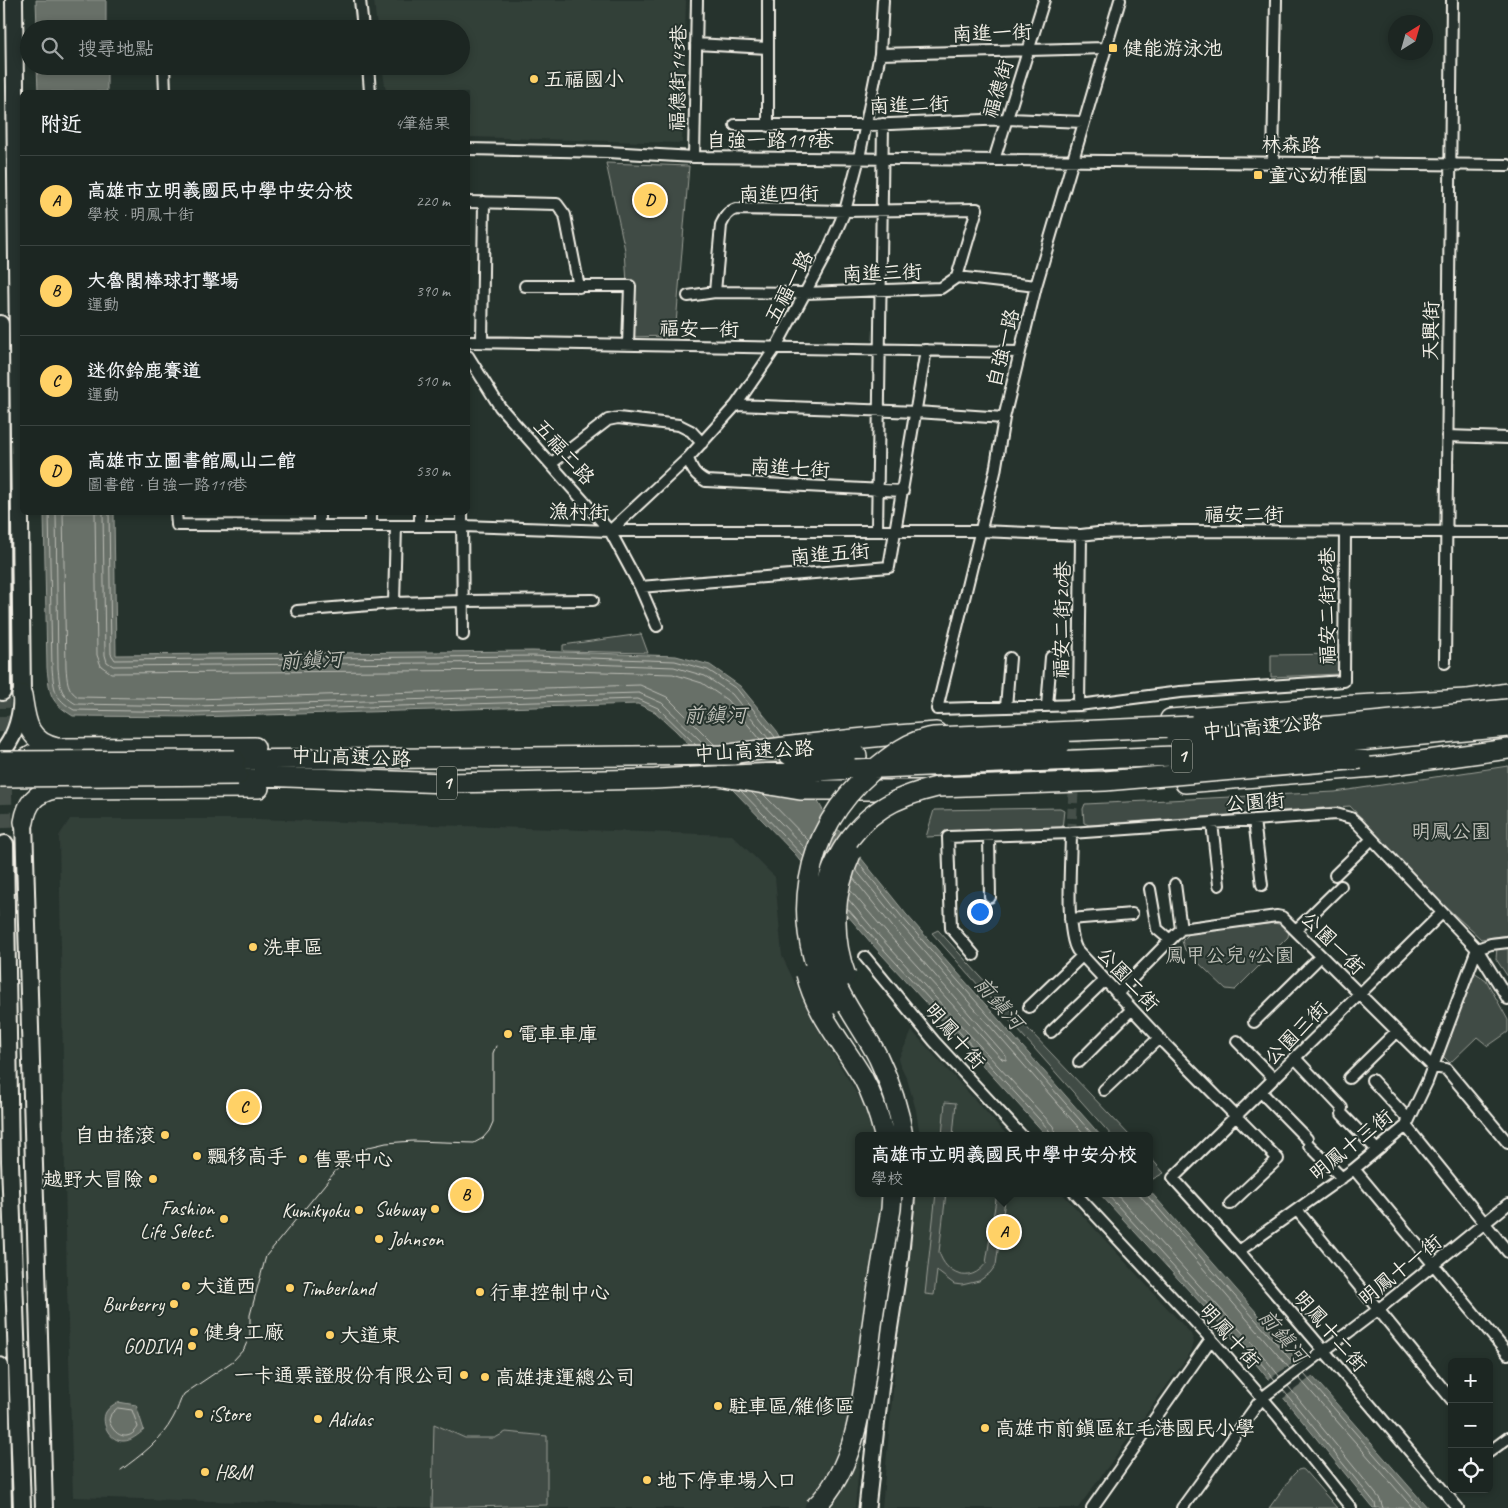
<!DOCTYPE html>
<html lang="zh-TW">
<meta charset="utf-8">
<style>
:root{--surface:#1c2622;--page:#252e2a;--text:#f1f3f6;--muted:#a0a5a5;--line:#3a4340;--accent:#ffd166}
body{margin:0;font-family:Caveat,"LXGW WenKai TC",sans-serif;background:var(--page);color:var(--text)}
.controls{position:absolute;right:15px;bottom:15px;display:grid;overflow:hidden;border-radius:8px;box-shadow:0 2px 8px #0003}
.controls button{width:45px;height:45px;display:grid;place-items:center;padding:0;border:0;border-bottom:1px solid var(--line);background:var(--surface);color:var(--text);font:25px sans-serif}
.compass{position:absolute;left:1388px;top:15px;width:45px;height:45px;border-radius:50%;background:var(--surface);box-shadow:0 2px 8px #0003;rotate:37deg}
.you{position:absolute;left:979px;top:911px;width:18px;height:18px;margin:-12px;border:4px solid #fff;border-radius:50%;background:#1a73e8;box-shadow:0 0 0 8px #1a73e833}
.badge{display:grid;place-items:center;width:32px;height:32px;border-radius:50%;background:var(--accent);color:#111;font-size:16px;font-weight:700}
.pin{position:absolute;translate:-50% -50%;border:2px solid #fff;box-shadow:0 1px 5px #0006}
.popup{position:absolute;left:855px;top:1132px;width:298px;height:65px;box-sizing:border-box;display:grid;place-content:center;border-radius:8px;background:var(--surface);filter:drop-shadow(0 1px 4px #0005);font-size:16px;white-space:nowrap;color:var(--muted)}
.popup b{font-size:19px;color:var(--text)}
.popup::after{content:'';position:absolute;left:50%;top:100%;margin-left:-10px;border:10px solid transparent;border-top-color:var(--surface)}
.list{margin:0;padding:0;list-style:none}
h2{display:flex;justify-content:space-between;align-items:center;height:65px;margin:0;padding:0 20px;font-size:21px}
h2 small{font-size:16px;font-weight:400;color:var(--muted)}
.list li{display:grid;grid-template-columns:32px 1fr auto;gap:15px;align-items:center;box-sizing:border-box;height:90px;padding:0 20px;border-top:1px solid var(--line)}
.list b{display:block;font-size:19px;white-space:nowrap}
.list p{margin:0;font-size:16px;white-space:nowrap;color:var(--muted)}
.list em{font-size:16px;font-style:normal;color:var(--muted)}
.icon{flex:none;width:28px;height:28px;fill:none;stroke:currentColor;stroke-width:2;stroke-linecap:round;stroke-linejoin:round}
.map{position:relative;flex:none;width:1508px;height:1508px;overflow:hidden}
.search{position:absolute;background:var(--surface);box-shadow:0 2px 8px #0003;left:20px;top:20px;width:450px;height:55px;display:flex;align-items:center;gap:12px;box-sizing:border-box;padding:0 18px;border-radius:28px;color:var(--muted);font-size:19px}
.panel{position:absolute;background:var(--surface);box-shadow:0 2px 8px #0003;left:20px;top:90px;width:450px;height:425px;border-radius:8px}
.map>svg:first-child{display:block}
.built{fill:#333f39}
.green{fill:#414b45;stroke:#9a9e96}
.water{fill:#676f68;stroke:#9fa39b}
.pier{fill:#26332d}
.lines{fill:none;stroke-linecap:round;stroke-linejoin:round}
.shore{stroke:#bcbdb5;stroke-width:1}
.street-tunnel{stroke:#455049;stroke-width:10;stroke-dasharray:10 5;stroke-linecap:butt}
.primary-tunnel{stroke:#455049;stroke-width:16;stroke-dasharray:16 8;stroke-linecap:butt}
.street-casing{stroke:#f4f1e8;stroke-width:14}
.secondary-casing{stroke:#f4f1e8;stroke-width:19}
.primary-casing{stroke:#f4f1e8;stroke-width:20}
.highway-casing{stroke:#f4f1e8;stroke-width:22}
.street{stroke:#26332d;stroke-width:10}
.secondary{stroke:#26332d;stroke-width:15}
.primary{stroke:#26332d;stroke-width:16}
.highway{stroke:#26332d;stroke-width:19}
.tram{stroke:#f4f1e8;stroke-width:1}
.highway-bridge-casing{stroke:#f4f1e8;stroke-width:22;stroke-linecap:butt}
.highway-bridge{stroke:#26332d;stroke-width:19}
.poi-dot{fill:#ffd166;stroke:#26332d;stroke-width:2}
.labels{text-anchor:middle;dominant-baseline:central;stroke-width:4;stroke-linejoin:round;paint-order:stroke}
.shield{fill:#26332d;stroke:#b6b8b0;stroke-width:1}
.shield-label{font-size:19px;font-weight:bold;fill:#f4f1e8}
.street-label{font-size:20px;fill:#f4f1e8;stroke:#26332d}
.poi-label{font-size:20px;fill:#f4f1e8;stroke:#26332d;text-anchor:start}
.park-label{font-size:20px;fill:#bebfb7;stroke:#26332d}
.water-label{font-size:21px;font-style:italic;fill:#bcbdb5;stroke:#26332d}
</style>
<div class="map">
<svg width="1508" height="1508" viewBox="0 0 1508 1508">
<rect width="100%" height="100%" fill="#26332d"/>
<filter id="ink" filterUnits="userSpaceOnUse"><feTurbulence type="fractalNoise" baseFrequency=".02" numOctaves="2"/><feDisplacementMap in="SourceGraphic" scale="10" xChannelSelector="R" yChannelSelector="G"/><feConvolveMatrix kernelMatrix="1 2 1 2 8 2 1 2 1" color-interpolation-filters="sRGB"/></filter>
<g filter="url(#ink)">
<path class="built" d="M374,0H686L682,143L468,137V92H386L382,66H461V29H377Z
M70,819H256L732,835L775,877L782,956L813,1021L863,1104L873,1136H859V1193H881L882,1222L855,1508H447L73,1497L67,1287L59,836Z
M912,1031L1008,1136H920L916,1110L907,1079L898,1060Z
M915,1193H1062L1191,1334L1194,1342L1191,1352L1078,1508H882L900,1314Z"/>
<path class="green" d="M606,163L689,166L675,336L624,337L627,284L625,250Z
M641,634L648,653L563,651V645Z
M1338,654V674L1271,677V655Z
M1508,766V935L1481,939L1433,895L1350,806L1089,825L1084,823L1083,809L1085,804L1335,792Z
M1060,808L1064,810L1062,829L1058,831L926,837L934,810Z
M1274,923L1283,925L1289,931L1288,937L1235,990L1226,989L1185,950L1182,941L1190,933Z
M938,930L1031,1032L1130,1136H1112L932,933Z
M1508,946V977L1496,959L1497,947Z
M1474,972L1486,980L1508,1020V1032L1488,1046L1477,1037L1450,1063L1443,1056L1469,981Z
M945,1102L956,1103L953,1136H942Z
M1149,1156L1164,1173L1151,1180L1149,1178Z
M936,1193H946L939,1252C946,1275 970,1285 986,1263L997,1193H1006L996,1265L990,1273L979,1281L962,1285L954,1284L937,1271L934,1295L925,1294Z
M434,1424L465,1438H495L506,1432L547,1436V1505L432,1508Z
M1302,1469L1304,1470L1337,1508H1269L1293,1475L1298,1470Z"/>
<path class="water" d="M36,0H106V29H37Z
M37,66H107V92H38Z
M44,513H114L116,655L533,651L676,656L710,665L740,686L777,731L824,812L906,914L1101,1136H1047L872,944L795,854L675,730L655,712L638,704L196,717L73,716C49,701 50,695 47,668Z
M1149,1190L1428,1508H1373L1251,1358L1099,1193H1149Z
M118,1402L136,1405L144,1430C139,1434 131,1441 124,1441C110,1442 100,1423 106,1412C109,1407 113,1405 118,1402Z"/>
<path class="pier" d="M1300,1359L1314,1375L1281,1400L1266,1381Z"/>
<g class="lines">
<path class="shore" d="M49,512L52,668C54,690 54,698 74,710L196,712L638,699L658,708L696,745
M56,512L58,668C60,686 59,694 76,704L196,706L639,693L662,703L705,745
M63,512L66,667C67,680 67,690 78,697L196,699L640,685L667,697L715,745
M95,512L97,655L101,666L111,673L532,670L673,674L702,683L727,700L760,739
M103,512L105,655L107,662L113,666L532,662L674,667L705,676L732,694L768,738
M109,512L111,654L115,660L533,656L675,661L708,670L737,689L775,737
M741,791L804,857
M751,792L806,849
M764,795L809,841
M859,863L902,917L1094,1136
M856,870L898,921L1086,1136
M850,890L886,932L1002,1059L1006,1060V1056L892,926L853,878
M848,899L880,937L1053,1126L1056,1136
M847,908L876,941L1049,1130L1050,1136
M1106,1193L1254,1355L1275,1380
M1115,1193L1259,1351L1280,1377
M1138,1193L1290,1369
M1145,1193L1295,1365
M1304,1374L1421,1508
M1299,1378L1413,1508
M1288,1386L1380,1499L1383,1508
M1283,1390L1375,1503L1376,1508
M118,1408L132,1410L138,1427C129,1443 113,1436 109,1420L111,1414Z"/>
<path class="street-tunnel" d="M1071,833L1079,705"/>
<path class="primary-tunnel" d="M2,692L5,844"/>
<g class="street-casing">
<path id="street" d="M360,0L363,29
M1120,0L1036,286L1004,418L995,472L937,709L1079,705L1180,692L1344,681L1345,532
M696,44L768,48
M880,54L1105,48
M164,66L165,92
M368,66L370,92
M735,125H867L1007,119L1083,122
M768,126V0
M468,149L608,152L694,157L1508,165
M694,157L697,0
M994,160L1044,0
M1273,162L1276,0
M468,202L557,204L565,215L579,287
M957,277L1036,286
M525,286H630L628,345
M688,296L715,292L805,293L941,288L957,277L977,209L845,211L736,209C727,212 725,217 721,225L715,292
M468,342L1020,352
M482,342L484,202
M468,356L500,407L610,531L640,587L657,626
M736,405L917,412L1004,418
M1447,436L1508,438
M688,458C692,470 695,475 706,481L903,491
M552,463L608,420L618,418L679,425L691,431L702,443
M176,512L177,525L462,526L610,531H980L1081,535L1098,533L1180,531L1508,532
M319,512V526
M371,512V526
M462,512L463,635
M420,526V512
M610,531L688,458L736,405L776,347L827,252L845,211L859,158L880,54L883,0
M877,531L883,124
M640,587L889,567L926,350
M394,603L396,526
M297,611L394,603L463,601L593,600
M1445,663L1452,0
M1079,705L1081,535
M1047,706L1051,657
M1006,707L1010,658
M1254,820L1262,885
M1212,823L1219,885
M1071,833C1071,859 1065,930 1077,950L1159,1038L1278,1159L1230,1204
M989,836L990,897
M1335,875L1372,839
M1175,884L1181,929
M1150,889L1157,929L1170,940
M1442,913L1173,1178L1239,1251L1458,1508
M1070,919L1132,914
M1296,930L1341,886
M1477,949L1508,999
M974,955L951,928L948,837L1071,833L1336,814L1351,818L1357,823L1477,949L1491,944L1508,942
M865,957L934,1041L1022,1136
M1117,994L1181,929L1277,916L1282,917L1433,1067L1446,1069L1508,1143
M1029,1007L1082,956
M1254,1022L1321,956
M1051,1032L1105,980
M1237,1041L1274,1079
M1295,1058L1342,1108
M1079,1062L1132,1009
M1349,1078L1397,1031
M1372,1080L1409,1120
M1104,1090L1159,1038
M1261,1092L1307,1139
M1342,1114L1377,1150
M1406,1126L1508,1252
M1309,1145L1342,1178
M1354,1169L1508,1354
M1075,1193L1211,1339L1277,1415L1351,1508
M1297,1210L1452,1400
M1239,1251L1354,1169L1406,1126L1427,1082L1477,949
M1489,1452L1508,1438
M1092,1508L1211,1339
M1182,1508L1262,1398L1379,1309L1508,1204"/>
</g>
<g class="secondary-casing">
<path id="secondary" d="M0,755C13,740 20,722 21,702
M867,1508L881,1383L900,1260L907,1193"/>
</g>
<g class="primary-casing">
<path id="primary" d="M14,0L22,695
M0,324L2,692
M24,822L44,1508
M5,844L10,1161L22,1508
M0,1366L3,1508"/>
</g>
<g class="highway-casing">
<path id="highway" d="M22,695C26,721 27,741 57,748
M1455,701L1508,693
M1170,719L1337,706L1466,699
M723,755C794,745 864,737 936,732
M789,755L857,756
M235,760L734,755
M17,764L41,750L59,748L255,747
M238,775L446,783L655,779L855,769
M718,776L800,790H923
M1185,783L1385,766L1508,749
M24,822C27,803 35,793 55,789L259,788"/>
</g>
<use href="#street" class="street"/>
<use href="#secondary" class="secondary"/>
<use href="#primary" class="primary"/>
<use href="#highway" class="highway"/>
<path class="tram" d="M121,1470C141,1455 161,1441 173,1418C178,1410 179,1401 184,1394L233,1361L244,1349L250,1335V1315L266,1256L343,1162L369,1147L386,1143L413,1141L474,1143L483,1138L489,1131L493,1122V1053L496,1046"/>
<g class="highway-bridge-casing">
<path id="highway-bridge" d="M1176,738L1246,734L1508,709
M898,753L1061,744
M0,761L235,760
M855,769L1222,754L1508,727
M0,777L238,775
M806,974C815,1012 843,1044 863,1078C873,1096 879,1115 884,1135
M846,976C831,936 833,893 851,854
M833,1004C787,923 802,832 872,771C891,755 910,740 934,737L1192,726
M903,1136C899,1108 890,1082 878,1057C865,1032 847,1009 836,984C816,938 816,894 842,850C866,812 894,797 937,787L1105,781L1361,759
M814,1508C862,1463 864,1380 873,1318C878,1282 885,1245 891,1209L892,1193"/>
</g>
<use href="#highway-bridge" class="highway-bridge"/>
</g>
</g>
<g class="poi-dot">
<rect x="1108" y="43" width="10" height="10" rx="2.5"/>
<circle cx="534" cy="79" r="5"/>
<rect x="1253" y="170" width="10" height="10" rx="2.5"/>
<circle cx="253" cy="947" r="5"/>
<circle cx="508" cy="1034" r="5"/>
<circle cx="165" cy="1135" r="5"/>
<circle cx="197" cy="1156" r="5"/>
<circle cx="303" cy="1159" r="5"/>
<circle cx="153" cy="1179" r="5"/>
<circle cx="435" cy="1209" r="5"/>
<circle cx="359" cy="1210" r="5"/>
<circle cx="224" cy="1219" r="5"/>
<circle cx="379" cy="1239" r="5"/>
<circle cx="186" cy="1286" r="5"/>
<circle cx="290" cy="1288" r="5"/>
<circle cx="480" cy="1292" r="5"/>
<circle cx="174" cy="1304" r="5"/>
<circle cx="194" cy="1332" r="5"/>
<circle cx="330" cy="1335" r="5"/>
<circle cx="192" cy="1346" r="5"/>
<circle cx="464" cy="1375" r="5"/>
<circle cx="485" cy="1377" r="5"/>
<circle cx="718" cy="1406" r="5"/>
<circle cx="199" cy="1414" r="5"/>
<circle cx="318" cy="1419" r="5"/>
<circle cx="985" cy="1428" r="5"/>
<circle cx="205" cy="1472" r="5"/>
<circle cx="647" cy="1480" r="5"/>
</g>
<g class="labels">
<g class="shield">
<rect x="1172" y="739.5" width="20" height="33" rx="4"/>
<rect x="437" y="766.5" width="20" height="33" rx="4"/>
</g>
<g class="shield-label">
<text x="1182" y="756">1</text>
<text x="447" y="783">1</text>
</g>
<g class="street-label">
<text transform="translate(992 33) rotate(-2)">南進一街</text>
<text transform="translate(678 78) rotate(-89)">福德街143巷</text>
<text transform="translate(998 89) rotate(-73)">福德街</text>
<text transform="translate(909 105) rotate(-2)">南進二街</text>
<text x="770" y="140">自強一路119巷</text>
<text transform="translate(1291 145) rotate(1)">林森路</text>
<text transform="translate(779 194) rotate(-1)">南進四街</text>
<text transform="translate(882 273) rotate(-2)">南進三街</text>
<text transform="translate(789 287) rotate(-62)">五福一路</text>
<text transform="translate(699 329) rotate(1)">福安一街</text>
<text transform="translate(1431 331) rotate(-89)">天興街</text>
<text transform="translate(1003 348) rotate(-76)">自強一路</text>
<text transform="translate(564 452) rotate(48)">五福二路</text>
<text transform="translate(790 468) rotate(3)">南進七街</text>
<text transform="translate(579 512) rotate(2)">漁村街</text>
<text x="1244" y="514">福安二街</text>
<text transform="translate(830 554) rotate(-5)">南進五街</text>
<text transform="translate(1327 606) rotate(-90)">福安二街86巷</text>
<text transform="translate(1062 620) rotate(-89)">福安二街20巷</text>
<text transform="translate(1262 727) rotate(-5)">中山高速公路</text>
<text transform="translate(754 751) rotate(-3)">中山高速公路</text>
<text transform="translate(351 757) rotate(2)">中山高速公路</text>
<text transform="translate(1255 802) rotate(-4)">公園街</text>
<text transform="translate(1333 943) rotate(45)">公園一街</text>
<text transform="translate(1128 979) rotate(47)">公園二街</text>
<text transform="translate(1296 1033) rotate(-45)">公園三街</text>
<text transform="translate(955 1036) rotate(49)">明鳳十街</text>
<text transform="translate(1351 1145) rotate(-39)">明鳳十三街</text>
<text transform="translate(1400 1270) rotate(-39)">明鳳十一街</text>
<text transform="translate(1330 1331) rotate(49)">明鳳十二街</text>
<text transform="translate(1230 1336) rotate(48)">明鳳十街</text>
</g>
<g class="poi-label">
<text x="1123" y="48">健能游泳池</text>
<text x="544" y="79">五福國小</text>
<text x="1268" y="175">童心幼稚園</text>
<text x="263" y="947">洗車區</text>
<text x="518" y="1034">電車車庫</text>
<text x="155" y="1135" text-anchor="end">自由搖滾</text>
<text x="207" y="1156">飄移高手</text>
<text x="313" y="1159">售票中心</text>
<text x="143" y="1179" text-anchor="end">越野大冒險</text>
<text x="214" y="1208" text-anchor="end">Fashion<tspan x="214" dy="23">Life Select.</tspan></text>
<text x="425" y="1209" text-anchor="end">Subway</text>
<text x="349" y="1210" text-anchor="end">Kumikyoku</text>
<text x="389" y="1239">Johnson</text>
<text x="196" y="1286">大道西</text>
<text x="300" y="1288">Timberland</text>
<text x="490" y="1292">行車控制中心</text>
<text x="164" y="1304" text-anchor="end">Burberry</text>
<text x="204" y="1332">健身工廠</text>
<text x="340" y="1335">大道東</text>
<text x="182" y="1346" text-anchor="end">GODIVA</text>
<text x="454" y="1375" text-anchor="end">一卡通票證股份有限公司</text>
<text x="495" y="1377">高雄捷運總公司</text>
<text x="728" y="1406">駐車區/維修區</text>
<text x="209" y="1414">iStore</text>
<text x="328" y="1419">Adidas</text>
<text x="995" y="1428">高雄市前鎮區紅毛港國民小學</text>
<text x="215" y="1472">H&amp;M</text>
<text x="657" y="1480">地下停車場入口</text>
</g>
<g class="park-label">
<text x="1451" y="831">明鳳公園</text>
<text x="1230" y="955">鳳甲公兒4公園</text>
</g>
<g class="water-label">
<text transform="translate(311 660) rotate(-2)">前鎮河</text>
<text x="715" y="715">前鎮河</text>
<text transform="translate(999 1003) rotate(49)">前鎮河</text>
<text transform="translate(1283 1336) rotate(50)">前鎮河</text>
</g>
</g>
</svg>
<div class="controls">
<button>+</button>
<button>−</button>
<button><svg class="icon" aria-label="locate" viewBox="0 0 24 24"><circle cx="12" cy="12" r="6"/><path d="M12 2v4M12 18v4M2 12h4M18 12h4"/></svg></button>
</div>
<svg class="compass" viewBox="-18 -18 36 36"><path d="M0-13l5 13h-10z" fill="#e53935"/><path d="M0 13l5-13h-10z" fill="#a0a5a5"/></svg>
<div class="you"></div>
<div class="pin badge" style="left:1004px;top:1232px">A</div>
<div class="popup"><b>高雄市立明義國民中學中安分校</b>學校</div>
<div class="pin badge" style="left:466px;top:1195px">B</div>
<div class="pin badge" style="left:244px;top:1107px">C</div>
<div class="pin badge" style="left:650px;top:200px">D</div>
<div class="search"><svg class="icon" aria-label="search" viewBox="0 0 24 24"><circle cx="10" cy="10" r="6"/><path d="M15 15l6 6"/></svg>搜尋地點</div>
<section class="panel">
<h2>附近<small>4筆結果</small></h2>
<ul class="list">
<li><span class="badge">A</span><div><b>高雄市立明義國民中學中安分校</b><p>學校 · 明鳳十街</p></div><em>220 m</em></li>
<li><span class="badge">B</span><div><b>大魯閣棒球打擊場</b><p>運動</p></div><em>390 m</em></li>
<li><span class="badge">C</span><div><b>迷你鈴鹿賽道</b><p>運動</p></div><em>510 m</em></li>
<li><span class="badge">D</span><div><b>高雄市立圖書館鳳山二館</b><p>圖書館 · 自強一路119巷</p></div><em>530 m</em></li>
</ul>
</section>
</div>
